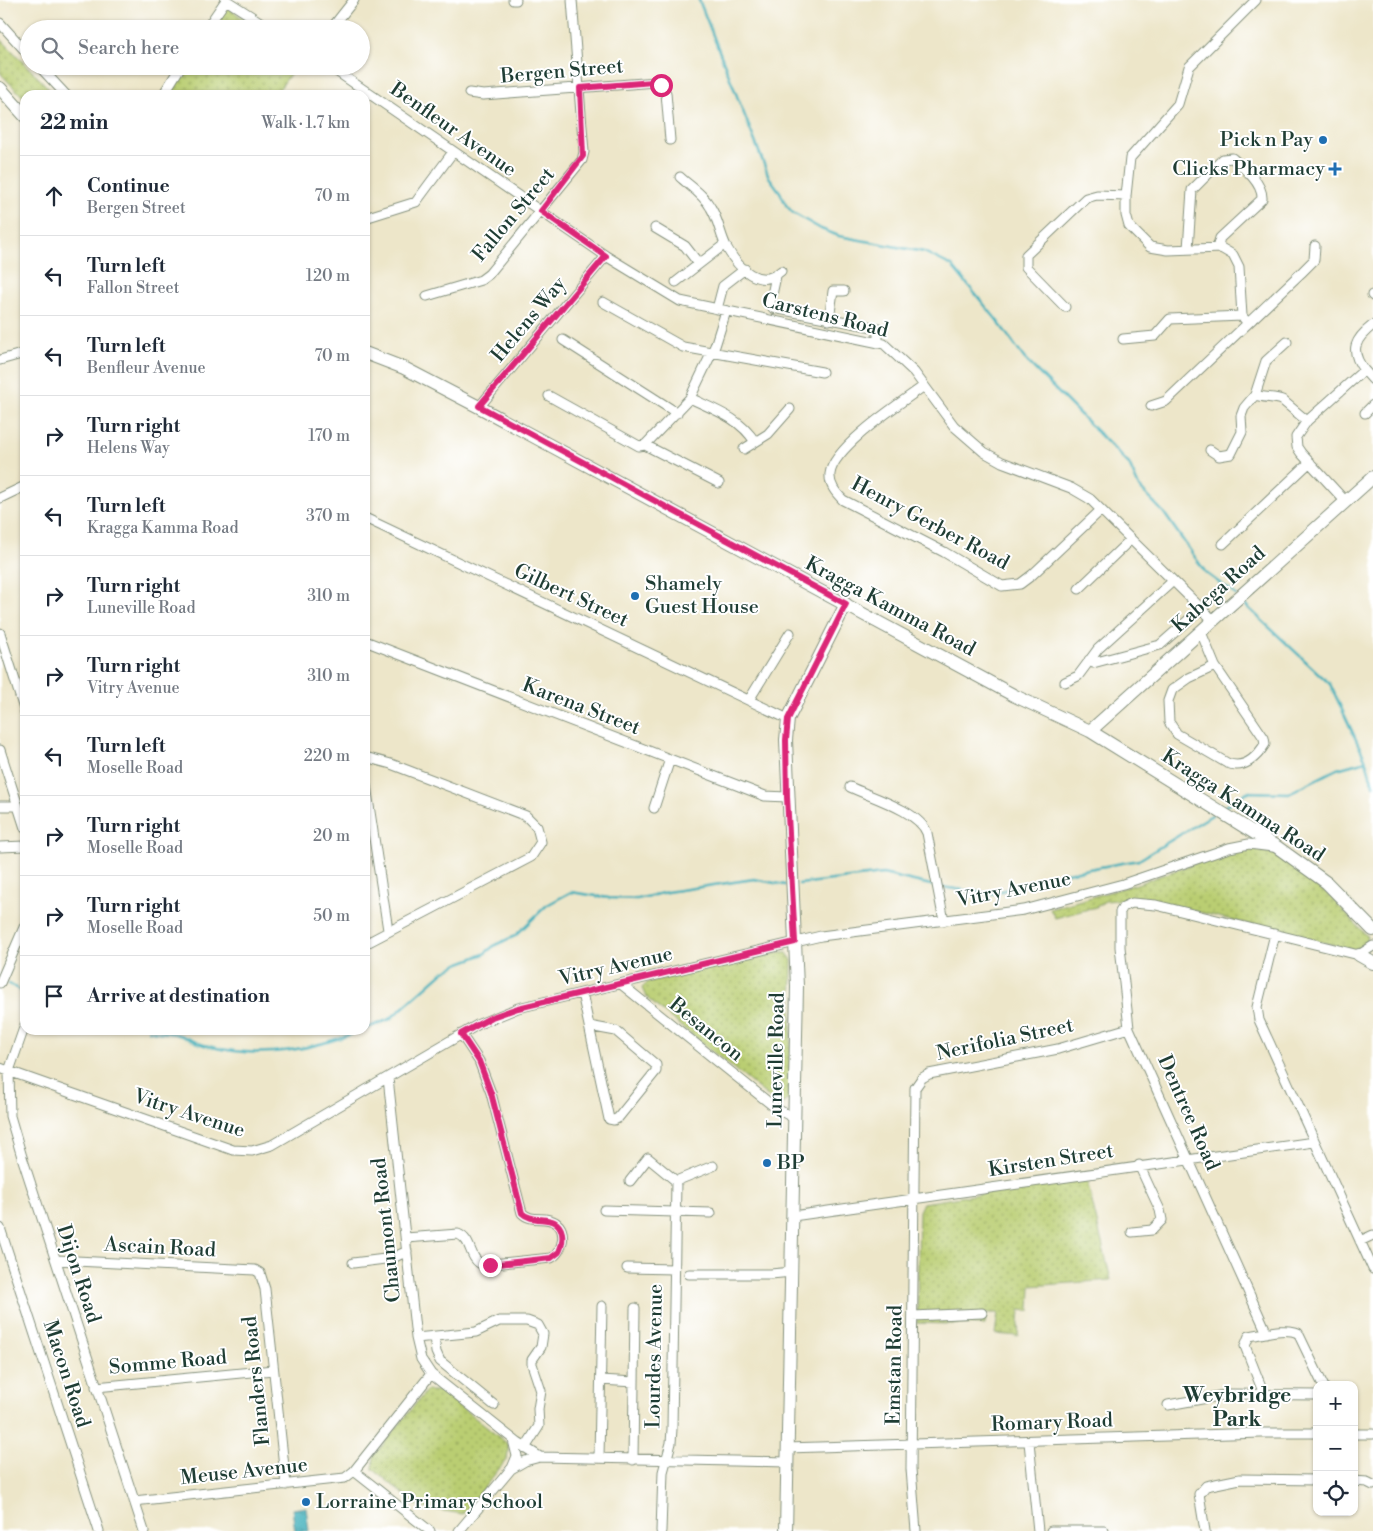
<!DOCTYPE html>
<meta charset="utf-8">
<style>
:root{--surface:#fff;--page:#f2f2f3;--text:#1f2937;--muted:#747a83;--line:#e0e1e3}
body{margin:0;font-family:"Libre Bodoni",serif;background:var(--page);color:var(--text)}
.controls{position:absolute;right:15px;bottom:15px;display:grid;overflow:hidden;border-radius:10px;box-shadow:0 1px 4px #0004}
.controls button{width:45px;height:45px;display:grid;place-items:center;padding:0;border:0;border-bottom:1px solid var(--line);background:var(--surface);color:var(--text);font:25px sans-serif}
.stop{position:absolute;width:15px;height:15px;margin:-11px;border:4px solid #db2777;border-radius:50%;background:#fff}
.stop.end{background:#db2777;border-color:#fff;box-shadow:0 1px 5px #0008}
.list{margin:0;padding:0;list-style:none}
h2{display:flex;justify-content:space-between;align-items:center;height:65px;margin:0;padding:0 20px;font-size:21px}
h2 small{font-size:16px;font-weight:400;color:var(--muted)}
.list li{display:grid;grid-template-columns:32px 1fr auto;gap:15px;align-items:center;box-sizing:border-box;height:80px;padding:0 20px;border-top:1px solid var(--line)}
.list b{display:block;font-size:19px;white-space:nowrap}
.list p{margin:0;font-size:16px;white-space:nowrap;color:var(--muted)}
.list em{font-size:16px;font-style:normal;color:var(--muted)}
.icon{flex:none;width:28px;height:28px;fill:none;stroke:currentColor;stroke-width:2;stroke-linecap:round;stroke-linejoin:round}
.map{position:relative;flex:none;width:1373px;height:1531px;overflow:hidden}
.search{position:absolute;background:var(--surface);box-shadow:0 1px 4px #0004;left:20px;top:20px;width:350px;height:55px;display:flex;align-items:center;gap:12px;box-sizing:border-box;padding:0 18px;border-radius:28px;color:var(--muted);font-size:19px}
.panel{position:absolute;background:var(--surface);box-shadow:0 1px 4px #0004;left:20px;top:90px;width:350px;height:945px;border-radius:15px}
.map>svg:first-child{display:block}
.green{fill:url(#green-dots);stroke:#6c8653}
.water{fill:url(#water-ripples);stroke:#2e7677}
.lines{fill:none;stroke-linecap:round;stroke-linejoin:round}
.stream{stroke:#3eaeba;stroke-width:2.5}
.street-casing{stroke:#86927e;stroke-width:11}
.secondary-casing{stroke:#86927e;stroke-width:14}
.street{stroke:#fff;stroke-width:9}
.secondary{stroke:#fff;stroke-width:12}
.route{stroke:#db2777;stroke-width:6}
.poi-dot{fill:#1f6fb2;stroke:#fff;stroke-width:2}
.labels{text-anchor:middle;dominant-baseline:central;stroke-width:4;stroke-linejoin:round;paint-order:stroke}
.street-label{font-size:20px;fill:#1f3d34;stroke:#fff}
.poi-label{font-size:20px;fill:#1f3d34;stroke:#fff;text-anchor:start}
.neighbourhood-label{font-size:21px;font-weight:bold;fill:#1f3d34;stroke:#fff}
</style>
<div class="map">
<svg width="1373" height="1531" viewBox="0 0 1373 1531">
<defs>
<pattern id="green-dots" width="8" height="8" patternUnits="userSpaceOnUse" patternTransform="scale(1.25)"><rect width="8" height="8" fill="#bace72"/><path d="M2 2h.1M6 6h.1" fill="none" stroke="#97a85e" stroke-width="1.8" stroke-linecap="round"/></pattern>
<pattern id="water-ripples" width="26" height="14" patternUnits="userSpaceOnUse" patternTransform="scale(1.25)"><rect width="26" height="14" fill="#3eaeba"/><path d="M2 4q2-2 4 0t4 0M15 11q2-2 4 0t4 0" fill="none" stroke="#338f98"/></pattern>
</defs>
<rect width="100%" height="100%" fill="#fff"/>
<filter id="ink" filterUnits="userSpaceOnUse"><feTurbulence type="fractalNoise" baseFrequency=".02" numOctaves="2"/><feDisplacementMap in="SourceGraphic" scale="10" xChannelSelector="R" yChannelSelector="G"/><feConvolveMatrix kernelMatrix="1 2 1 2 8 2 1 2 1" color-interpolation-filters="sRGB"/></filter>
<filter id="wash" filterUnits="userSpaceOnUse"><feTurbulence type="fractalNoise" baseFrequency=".0096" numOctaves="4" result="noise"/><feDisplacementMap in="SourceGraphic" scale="20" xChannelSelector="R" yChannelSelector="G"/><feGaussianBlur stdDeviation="1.12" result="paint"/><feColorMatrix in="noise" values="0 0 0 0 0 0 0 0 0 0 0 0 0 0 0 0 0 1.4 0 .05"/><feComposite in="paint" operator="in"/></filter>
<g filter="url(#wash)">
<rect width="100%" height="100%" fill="#ede6c9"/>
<path class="green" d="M227,7L258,29H212Z
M0,38L55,95H25V99L0,73Z
M187,66H296L275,95H167Z
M1247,848L1275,854L1303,873L1329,895L1367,936L1365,946L1357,951L1342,947L1141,898L1105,901L1096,907L1055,918L1050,909L1137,884L1235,849Z
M781,952H786L792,960L790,1098L782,1104L775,1102L656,1006L646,997L642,988L648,982Z
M1086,1177L1111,1280L1031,1286L1030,1311L1020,1310L1018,1336L995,1334L998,1313H986L985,1325L917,1323L919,1211L923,1203Z
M426,1391H441L509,1445L507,1459L463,1514L419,1507L373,1469L374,1456Z"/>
<path class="water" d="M306,1507L309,1531H295L292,1509Z"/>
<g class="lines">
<path class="stream" d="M699,0L769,177L780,192L786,205L793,213L821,229L839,236L924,252L952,266L996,319L1024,358L1129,464L1139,487L1164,513L1206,573L1236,595
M1241,601L1330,684L1366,761L1373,785
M1224,807L1247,792L1289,793L1337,769L1366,761
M799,884L883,874L935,886
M941,887L992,894L1050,876L1139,860L1212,815
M9,984L25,993
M365,1029L390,1019L443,972L460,963L484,954L495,945L515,936L547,905L571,892L609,898L637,899L667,892L754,879L785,885
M149,1030C159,1033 170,1032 179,1035C189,1038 198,1044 208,1046C261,1060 312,1050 362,1030"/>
</g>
</g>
<g filter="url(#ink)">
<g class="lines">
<g class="street-casing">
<path id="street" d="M226,0L271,29
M513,0H516
M0,23L29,55
M206,29L226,0
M331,29L354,0
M39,66L66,95
M329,66L606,256L680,301L884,344L914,372L954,426L984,452L1002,462L1071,488L1090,499L1213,620
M469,93L483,95L657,82L666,93L670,140
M163,95L181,66
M680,177C691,187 704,195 711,208C719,221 720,235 727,248C738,268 760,290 781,271
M365,218L416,202L453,152
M655,228L685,246L699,264
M1188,249L1192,190L1223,159L1232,158C1244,168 1263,183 1262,199L1220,238L1217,248
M776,276L770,304L773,308L878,328V343
M676,282L725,244
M1372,295L1373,296
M427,296L481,280L489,274L582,160L584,152L572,0
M603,302L683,347L822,372
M1065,307L1026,267V255L1086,198L1097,195L1126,196
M717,309L723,286L745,269
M1242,316L1239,267L1233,255L1221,248L1168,250L1150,247L1129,226L1126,215V196L1130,158L1178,104L1189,67L1256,0
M829,320L833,291H844
M1123,339L1155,336L1170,319L1242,316L1246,321
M563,340L677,413
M0,360L25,353
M1364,370C1349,350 1355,339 1373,325
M924,386C902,402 833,447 830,474C829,485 836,493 843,500L944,552L1002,586L1020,584L1032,575L1101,510
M1255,395C1264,398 1275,397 1282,400L1307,421
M549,396L639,446L645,445L719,483
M690,398C715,410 740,418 755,442
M1151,406L1166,401L1301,273L1314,260L1315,246
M479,407L606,256
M1365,413L1373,405
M645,445L690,398L715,346L726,311
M744,449L768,434L790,409
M1210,450L1219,456L1231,454L1242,432L1241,416L1244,408L1255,395L1266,361L1287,342
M0,498L25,486
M1346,502L1301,453L1297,447L1296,437L1307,421L1364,370L1373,380
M365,518L788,719
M1223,544L1310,462
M1079,589L1131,539
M1201,632L1215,666L1264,738L1265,744C1257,757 1244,770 1227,763L1177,734L1169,722L1168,701L1172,690L1189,678L1215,666
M0,633L25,712
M365,641L765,796L787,797
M1089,660L1093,663L1160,645L1201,609
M1065,682L1078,676L1098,649L1173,581
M749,700L790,633
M0,750L25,828
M365,757L391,764L526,816L537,827L541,842L531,857L365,944
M365,779L388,930
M850,787C871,797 919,811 927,833L944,921
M0,806H18
M654,808L670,759
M0,847L25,846
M1275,934L1257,1007L1259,1020L1373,1269
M0,983L25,925
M621,984L777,1109L794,1118
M582,993L609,1119L614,1120L618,1118L656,1071V1065L616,1031L589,1026
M25,1025L9,1071L10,1116L22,1157L144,1531
M0,1068L233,1150L252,1151L272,1145L479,1024L518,1008L821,936L1024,910L1123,884L1229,848L1249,844L1273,847
M388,1078L416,1338L421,1359L431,1374L518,1443L540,1457
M630,1181L648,1158L676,1181L713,1166
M604,1210L711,1213
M793,1216L1314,1142
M0,1228L99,1531
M1132,1232L1152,1230L1162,1220L1160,1210L1139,1165
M406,1238L458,1234C473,1240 468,1259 483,1265L551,1258C563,1252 568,1230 555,1222C545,1215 532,1223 522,1213L491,1093L479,1061L461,1034
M1360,1241L1373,1235
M56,1260L255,1270L260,1273L265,1289L286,1485
M353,1263L393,1258L407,1251
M627,1268L674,1269
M689,1274H771L792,1272
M913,1316L982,1313
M1267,1333L1129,1028L1120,947V912L1123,907L1132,903L1156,905L1359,955L1373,946
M434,1337L436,1352L440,1361L494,1405
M416,1338L476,1332L499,1321H527L538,1325L543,1334L541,1347L532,1360V1364L541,1391L538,1409L539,1426L525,1448
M601,1380L634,1382
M96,1387L273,1370
M1264,1394L1245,1346L1249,1336C1263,1334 1285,1327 1298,1333L1323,1385
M1168,1405L1230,1394L1317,1395
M1354,1434H1373
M1029,1442L1038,1531
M787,1448L1261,1433H1317
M599,1458L602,1306
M633,1460L635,1308
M512,1468L517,1456L513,1440
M354,1471L430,1531
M1354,1481L1367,1482L1373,1485
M134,1501L345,1478L354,1471L431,1374
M459,1531L511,1469L525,1461L540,1457L787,1462
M661,1531L663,1472L671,1443L672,1429L676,1181
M916,1531L911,1469L915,1088L922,1078L929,1074L1058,1049L1129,1028
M1051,1531H1104
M1205,1531L1199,1494L1206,1486L1240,1479L1317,1480"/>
</g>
<g class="secondary-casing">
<path id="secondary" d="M0,88L25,116
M365,353L404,368L479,407L1015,696L1090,731L1277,847L1327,883L1373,930
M1090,731L1373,477
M1359,955L1373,963
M786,1531L797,986L786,740L788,719L846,604"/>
</g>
<use href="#street" class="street"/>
<use href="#secondary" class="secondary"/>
</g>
</g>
<g class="lines" filter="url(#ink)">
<path class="route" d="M490,1265L551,1258L559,1252C562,1246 563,1239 562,1233C558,1212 534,1225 522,1213L491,1093L479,1061L461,1034L492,1017L518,1008L795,942L787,797L786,740L788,719L846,604L479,406L606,256L541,211L583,156L580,88L653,82L661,85"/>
</g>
<g class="poi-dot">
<circle cx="1323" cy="140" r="5"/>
<path d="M1332.5 161.5h5v5h5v5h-5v5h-5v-5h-5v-5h5z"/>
<circle cx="635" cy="596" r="5"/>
<circle cx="767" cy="1163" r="5"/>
<circle cx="306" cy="1502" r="5"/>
</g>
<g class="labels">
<g class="street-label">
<text transform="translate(562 72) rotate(-5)">Bergen Street</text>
<text transform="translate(453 130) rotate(35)">Benfleur Avenue</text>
<text transform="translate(514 215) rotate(-50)">Fallon Street</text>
<text transform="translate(825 316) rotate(14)">Carstens Road</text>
<text transform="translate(529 320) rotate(-50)">Helens Way</text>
<text transform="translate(930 524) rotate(28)">Henry Gerber Road</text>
<text transform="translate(1219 590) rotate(-42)">Kabega Road</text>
<text transform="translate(571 596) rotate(25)">Gilbert Street</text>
<text transform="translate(890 607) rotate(28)">Kragga Kamma Road</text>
<text transform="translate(581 707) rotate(21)">Karena Street</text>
<text transform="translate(1243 806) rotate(33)">Kragga Kamma Road</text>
<text transform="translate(1014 890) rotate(-11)">Vitry Avenue</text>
<text transform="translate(616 967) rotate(-13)">Vitry Avenue</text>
<text transform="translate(706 1030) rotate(39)">Besancon</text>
<text transform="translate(1005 1040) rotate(-12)">Nerifolia Street</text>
<text transform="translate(777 1060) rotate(-89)">Luneville Road</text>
<text transform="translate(1188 1113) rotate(66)">Dentree Road</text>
<text transform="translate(189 1114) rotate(18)">Vitry Avenue</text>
<text transform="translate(1051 1161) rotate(-9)">Kirsten Street</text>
<text transform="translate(387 1230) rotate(-96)">Chaumont Road</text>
<text transform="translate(160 1248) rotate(3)">Ascain Road</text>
<text transform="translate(78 1274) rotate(72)">Dijon Road</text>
<text transform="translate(655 1356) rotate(-89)">Lourdes Avenue</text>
<text transform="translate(168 1363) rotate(-5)">Somme Road</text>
<text transform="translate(895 1365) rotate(-89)">Emstan Road</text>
<text transform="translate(66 1374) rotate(72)">Macon Road</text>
<text transform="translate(257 1381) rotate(-96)">Flanders Road</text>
<text transform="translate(1052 1423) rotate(-2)">Romary Road</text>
<text transform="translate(244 1472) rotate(-6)">Meuse Avenue</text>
</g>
<g class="poi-label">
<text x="1313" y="140" text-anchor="end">Pick n Pay</text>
<text x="1325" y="169" text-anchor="end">Clicks Pharmacy</text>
<text x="645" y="584">Shamely<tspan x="645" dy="23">Guest House</tspan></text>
<text x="777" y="1163">BP</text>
<text x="316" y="1502">Lorraine Primary School</text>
</g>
<g class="neighbourhood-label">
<text x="1237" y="1396">Weybridge<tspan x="1237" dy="24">Park</tspan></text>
</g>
</g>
</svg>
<div class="controls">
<button>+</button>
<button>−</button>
<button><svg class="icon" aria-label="locate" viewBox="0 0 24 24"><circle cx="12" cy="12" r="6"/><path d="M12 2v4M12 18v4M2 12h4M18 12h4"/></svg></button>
</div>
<div class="stop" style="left:661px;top:85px"></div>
<div class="stop end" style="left:490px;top:1265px"></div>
<div class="search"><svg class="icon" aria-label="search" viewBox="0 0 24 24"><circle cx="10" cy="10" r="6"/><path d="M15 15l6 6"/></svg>Search here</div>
<section class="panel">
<h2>22 min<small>Walk · 1.7 km</small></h2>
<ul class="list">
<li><svg class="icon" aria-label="ahead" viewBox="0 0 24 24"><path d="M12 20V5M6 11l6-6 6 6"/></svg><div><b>Continue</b><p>Bergen Street</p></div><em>70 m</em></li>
<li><svg class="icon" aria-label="left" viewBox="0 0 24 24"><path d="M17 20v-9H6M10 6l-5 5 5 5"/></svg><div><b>Turn left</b><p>Fallon Street</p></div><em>120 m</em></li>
<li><svg class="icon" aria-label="left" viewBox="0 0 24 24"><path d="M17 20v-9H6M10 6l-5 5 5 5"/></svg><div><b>Turn left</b><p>Benfleur Avenue</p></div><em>70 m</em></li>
<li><svg class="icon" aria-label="right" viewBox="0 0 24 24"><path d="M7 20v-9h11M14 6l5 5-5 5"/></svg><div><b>Turn right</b><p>Helens Way</p></div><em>170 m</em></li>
<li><svg class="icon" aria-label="left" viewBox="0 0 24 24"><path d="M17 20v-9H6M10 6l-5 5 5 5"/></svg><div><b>Turn left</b><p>Kragga Kamma Road</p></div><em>370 m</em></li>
<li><svg class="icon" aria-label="right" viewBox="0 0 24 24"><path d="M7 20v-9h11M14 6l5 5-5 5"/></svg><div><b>Turn right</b><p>Luneville Road</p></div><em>310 m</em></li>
<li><svg class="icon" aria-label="right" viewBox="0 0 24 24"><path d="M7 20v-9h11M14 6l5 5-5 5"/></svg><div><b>Turn right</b><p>Vitry Avenue</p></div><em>310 m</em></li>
<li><svg class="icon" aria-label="left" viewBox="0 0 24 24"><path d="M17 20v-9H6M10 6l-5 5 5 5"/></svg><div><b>Turn left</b><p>Moselle Road</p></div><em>220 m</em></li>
<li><svg class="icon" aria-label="right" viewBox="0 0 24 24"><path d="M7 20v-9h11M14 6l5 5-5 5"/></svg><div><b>Turn right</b><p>Moselle Road</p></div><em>20 m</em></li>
<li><svg class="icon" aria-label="right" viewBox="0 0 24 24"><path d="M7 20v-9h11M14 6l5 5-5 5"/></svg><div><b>Turn right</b><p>Moselle Road</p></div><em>50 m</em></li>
<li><svg class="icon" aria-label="arrive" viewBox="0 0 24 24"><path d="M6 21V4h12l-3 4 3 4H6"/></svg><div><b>Arrive at destination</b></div></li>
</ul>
</section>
</div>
